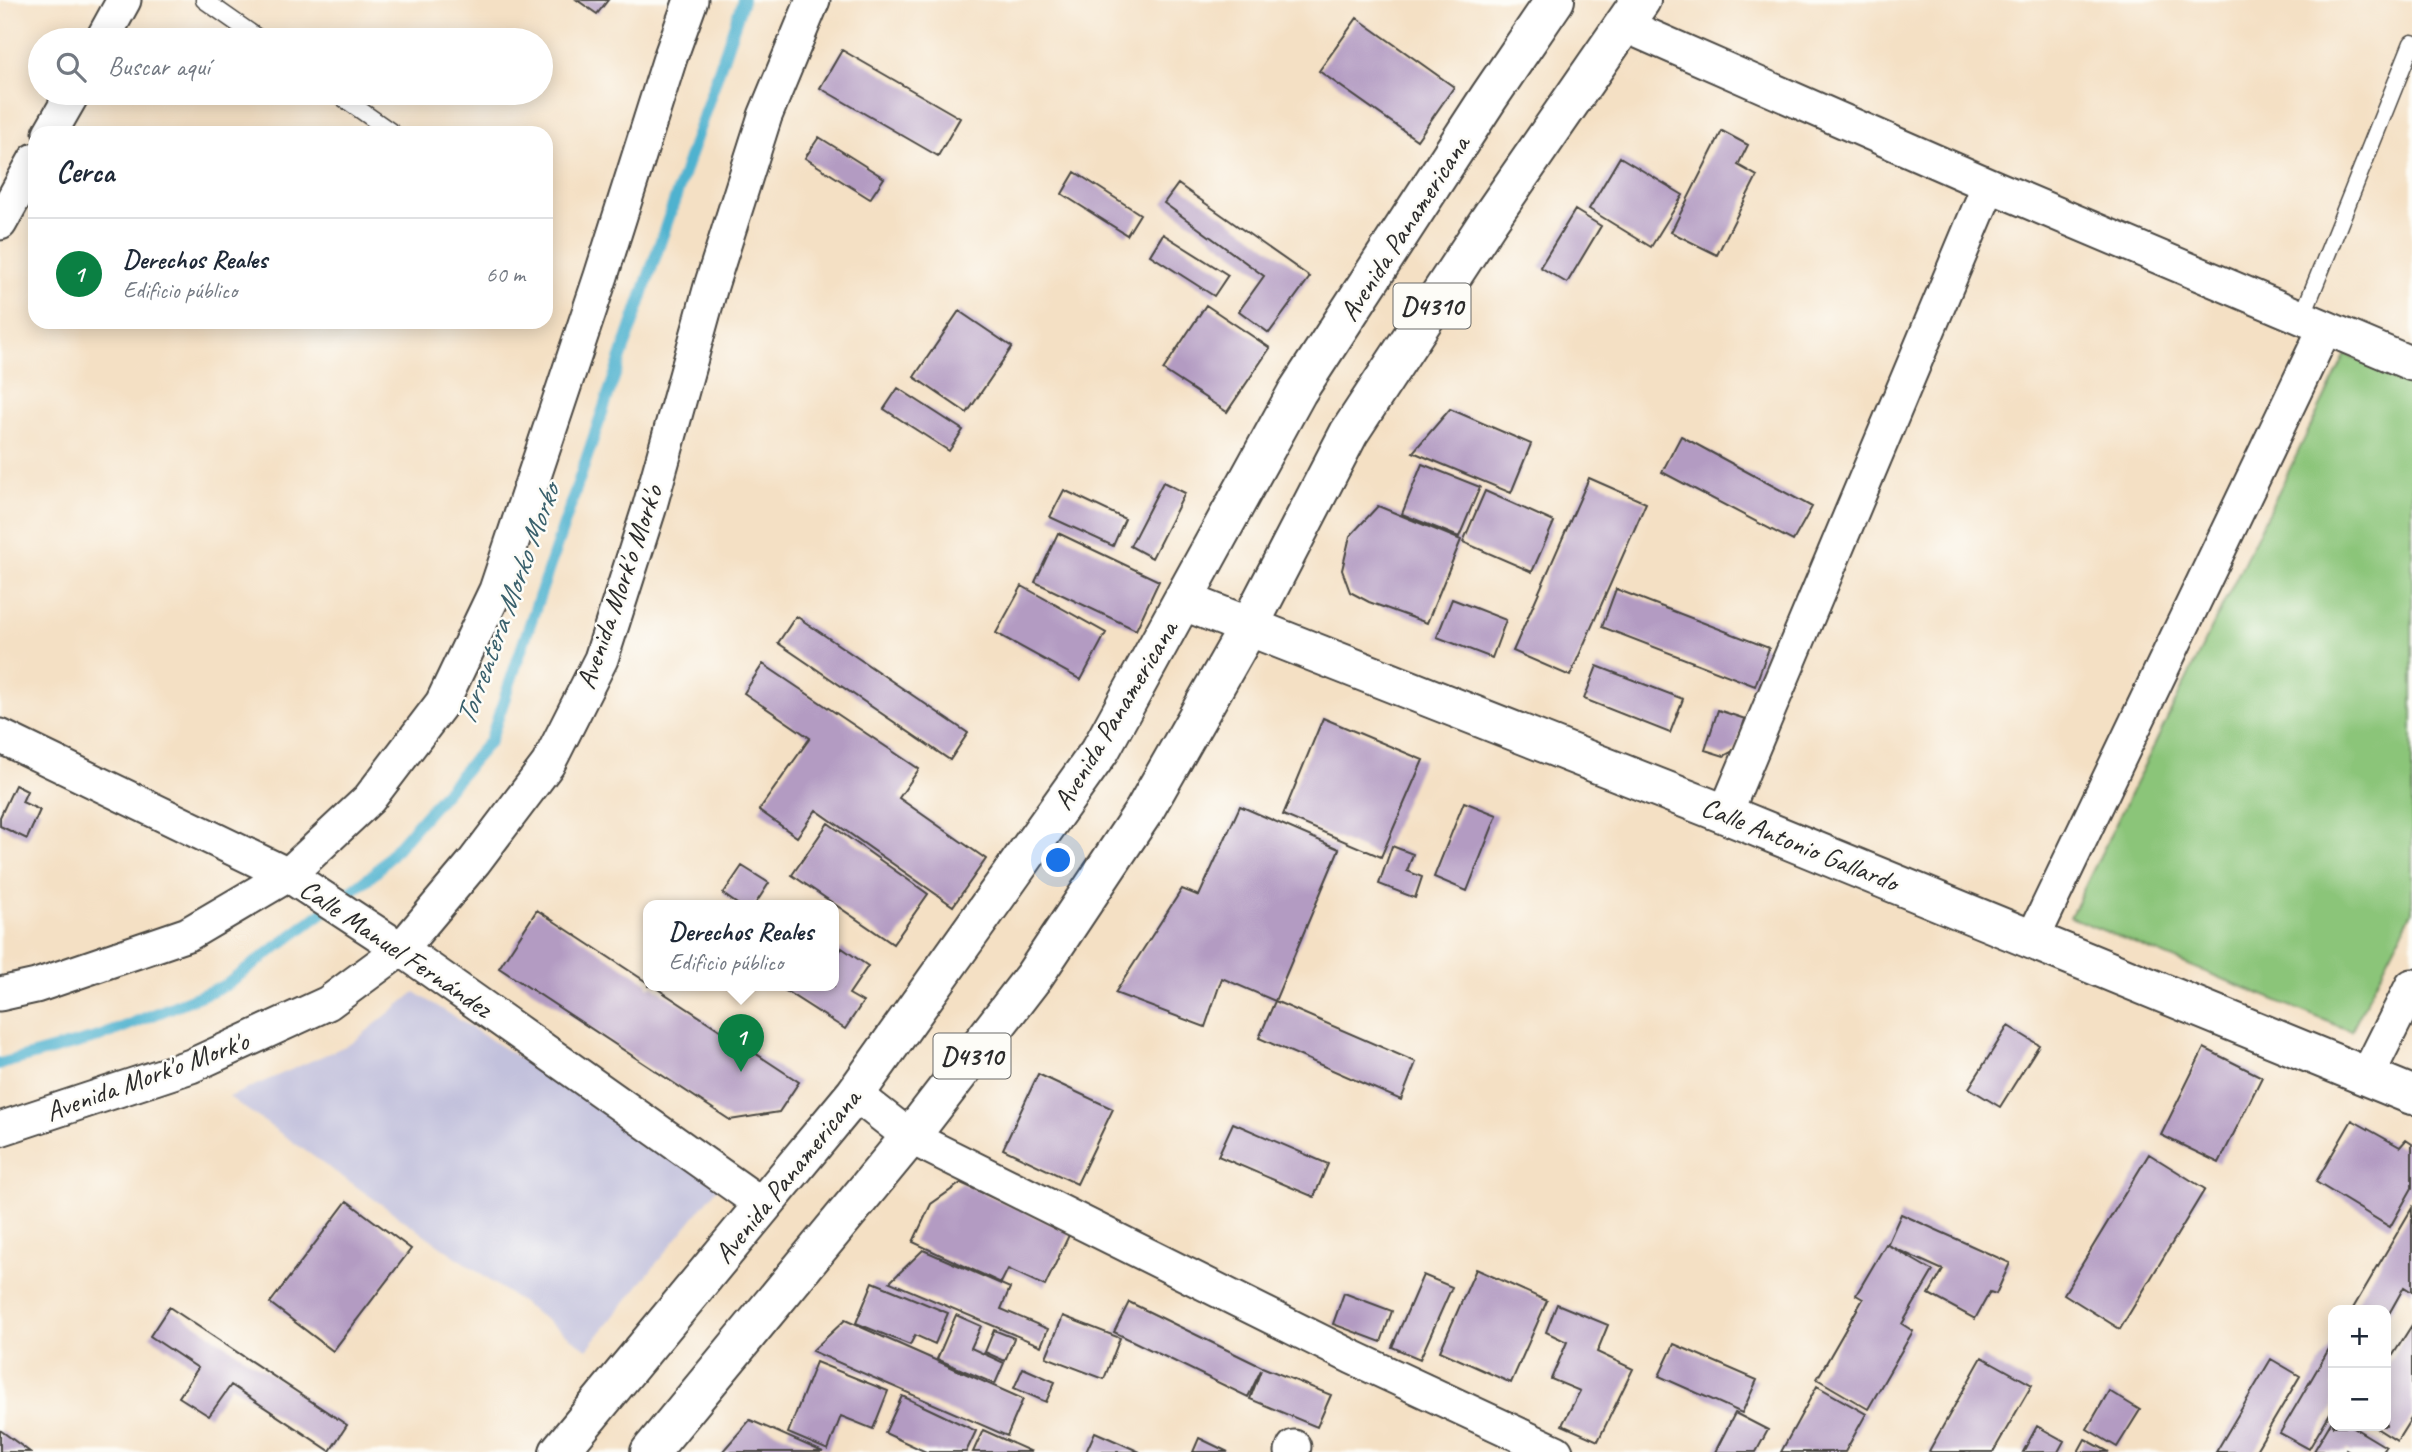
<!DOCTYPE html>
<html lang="es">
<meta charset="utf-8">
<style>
:root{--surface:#fff;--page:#f6f6f7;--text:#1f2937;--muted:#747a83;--line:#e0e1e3;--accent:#0b8043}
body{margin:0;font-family:Caveat,sans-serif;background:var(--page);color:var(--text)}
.controls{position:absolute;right:21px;bottom:21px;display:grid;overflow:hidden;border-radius:14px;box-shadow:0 4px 18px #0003}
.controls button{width:63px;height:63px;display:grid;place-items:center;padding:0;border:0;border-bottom:2px solid var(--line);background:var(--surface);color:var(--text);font:35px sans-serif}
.you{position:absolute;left:1059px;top:861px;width:24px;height:24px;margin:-18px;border:5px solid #fff;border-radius:50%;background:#1a73e8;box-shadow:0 0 0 10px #1a73e833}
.badge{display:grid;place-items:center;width:46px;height:46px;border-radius:50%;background:var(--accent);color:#fff;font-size:23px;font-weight:700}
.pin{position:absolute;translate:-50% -58px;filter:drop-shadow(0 2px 4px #0008)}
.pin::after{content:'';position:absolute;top:37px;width:24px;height:21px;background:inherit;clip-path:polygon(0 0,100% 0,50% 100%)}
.popup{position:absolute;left:643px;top:900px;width:196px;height:91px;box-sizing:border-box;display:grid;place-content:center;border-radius:14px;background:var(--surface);filter:drop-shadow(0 2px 5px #0005);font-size:23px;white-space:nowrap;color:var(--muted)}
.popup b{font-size:26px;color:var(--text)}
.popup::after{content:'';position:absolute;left:50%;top:100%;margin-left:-14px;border:14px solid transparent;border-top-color:var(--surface)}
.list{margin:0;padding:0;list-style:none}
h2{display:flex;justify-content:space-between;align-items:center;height:91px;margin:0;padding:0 28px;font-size:30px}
h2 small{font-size:23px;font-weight:400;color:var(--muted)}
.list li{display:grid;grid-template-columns:46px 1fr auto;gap:21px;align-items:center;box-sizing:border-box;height:112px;padding:0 28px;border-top:2px solid var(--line)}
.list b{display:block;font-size:26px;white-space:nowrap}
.list p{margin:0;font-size:23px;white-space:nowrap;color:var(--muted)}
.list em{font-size:23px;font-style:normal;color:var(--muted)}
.icon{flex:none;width:38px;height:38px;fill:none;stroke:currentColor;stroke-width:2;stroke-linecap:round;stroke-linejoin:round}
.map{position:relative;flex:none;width:2412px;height:1452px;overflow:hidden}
.search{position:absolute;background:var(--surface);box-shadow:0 4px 18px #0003;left:28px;top:28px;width:525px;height:77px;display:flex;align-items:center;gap:18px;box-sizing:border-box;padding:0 24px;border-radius:38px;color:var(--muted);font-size:26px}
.panel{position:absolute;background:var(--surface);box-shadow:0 4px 18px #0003;left:28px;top:126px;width:525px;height:203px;border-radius:21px}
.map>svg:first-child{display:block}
.industrial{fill:#c2c1dc}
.green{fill:#8bc579;stroke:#5b7852;stroke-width:2}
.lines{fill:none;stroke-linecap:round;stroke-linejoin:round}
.stream{stroke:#50b2cf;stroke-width:12}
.building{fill:#b39bc2}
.lane-casing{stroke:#494642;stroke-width:19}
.street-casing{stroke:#494642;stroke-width:37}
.secondary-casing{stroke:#494642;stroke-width:42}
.primary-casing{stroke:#494642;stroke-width:42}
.lane{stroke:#fff;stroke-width:16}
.street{stroke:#fff;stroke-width:33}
.secondary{stroke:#fff;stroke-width:38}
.primary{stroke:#fff;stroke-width:38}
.labels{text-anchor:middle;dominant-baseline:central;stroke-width:5;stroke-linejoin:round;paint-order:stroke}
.shield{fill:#fdfcf7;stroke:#6a6a68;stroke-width:2}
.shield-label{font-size:26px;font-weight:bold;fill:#2b2b2b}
.street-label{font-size:28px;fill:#2b2b2b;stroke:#fdfcf7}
.water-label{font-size:30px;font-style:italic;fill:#3a616d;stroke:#fdfcf7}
</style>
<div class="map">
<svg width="2412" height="1452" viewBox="0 0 2412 1452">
<rect width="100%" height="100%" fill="#fdfcf7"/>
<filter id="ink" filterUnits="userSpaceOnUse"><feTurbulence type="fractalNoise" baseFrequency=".0143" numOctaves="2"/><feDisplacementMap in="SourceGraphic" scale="14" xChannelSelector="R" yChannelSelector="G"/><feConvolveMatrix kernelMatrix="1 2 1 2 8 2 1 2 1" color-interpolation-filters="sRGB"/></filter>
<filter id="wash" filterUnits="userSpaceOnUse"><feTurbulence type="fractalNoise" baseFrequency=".00686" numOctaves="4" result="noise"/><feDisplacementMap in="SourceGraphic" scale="28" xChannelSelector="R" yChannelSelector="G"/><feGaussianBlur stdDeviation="1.57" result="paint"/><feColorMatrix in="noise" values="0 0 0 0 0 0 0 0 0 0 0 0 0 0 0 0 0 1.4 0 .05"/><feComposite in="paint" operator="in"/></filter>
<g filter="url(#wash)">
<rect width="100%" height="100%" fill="#f4e0c4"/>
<path class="industrial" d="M415,992L720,1185L587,1349L229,1097L352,1043Z"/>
<path class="green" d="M2346,354L2412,382V912L2351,1031L2070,917Z"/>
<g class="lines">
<path class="stream" d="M0,1064L99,1037L226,985L375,873L490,741L743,0"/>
</g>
<g id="blocks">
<path class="building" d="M577,0H608L597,14Z
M1357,18L1454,87L1417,140L1319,71Z
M842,50L960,118L938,156L820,88Z
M1722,131L1748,145L1738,165L1757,176L1717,255L1671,232Z
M819,137L884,178L870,199L805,158Z
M1620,157L1683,195L1651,247L1589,209Z
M1075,172L1140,214L1127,235L1062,194Z
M1178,184L1310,277L1269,333L1239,311L1264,276L1164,203Z
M1575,210L1601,226L1567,283L1540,267Z
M1163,234L1228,275L1214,296L1150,255Z
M1206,305L1270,348L1227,412L1163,370Z
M959,311L1012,347L967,413L914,377Z
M898,388L963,430L949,451L884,409Z
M1450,409L1531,444L1511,493L1413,452Z
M1681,436L1812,507L1793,541L1662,472Z
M1422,464L1480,487L1459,537L1402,514Z
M1589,478L1646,503L1570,676L1513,651Z
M1163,482L1185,493L1152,558L1130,546Z
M1064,490L1125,519L1113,546L1050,517Z
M1485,491L1554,522L1532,572L1463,542Z
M1378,506L1461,540L1427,623L1369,602L1350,592L1342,570L1350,536Z
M1058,533L1159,581L1136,630L1035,582Z
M1022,586L1106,633L1081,680L996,633Z
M1616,589L1769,648L1755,686L1602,627Z
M1452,599L1506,620L1492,658L1437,637Z
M796,616L968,733L950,760L778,643Z
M763,664L919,769L899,798L986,859L953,906L816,810L797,837L759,810L810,738L744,693Z
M1597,666L1683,699L1670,733L1584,699Z
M1718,710L1745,719L1735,750L1724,756L1705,750Z
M1323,718L1423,760L1381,857L1283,815Z
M15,785L27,791L22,802L40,810L27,839L0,826V817Z
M1464,802L1497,815L1467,891L1434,877Z
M1240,806L1339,849L1275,1001L1222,978L1205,1027L1115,993L1182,889L1199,896Z
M828,823L928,894L893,944L792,875Z
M1392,846L1413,854L1407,871L1422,877L1415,898L1379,884Z
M742,866L769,883L754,906H740L723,894Z
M537,910L648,983V986H653L799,1082L779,1112L730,1120L499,968Z
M842,948L868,966L849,994L863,1002L845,1029L778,986H834V960Z
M1275,1001L1416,1062L1401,1100L1259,1038Z
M2008,1026L2039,1045L2000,1107L1969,1088Z
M2204,1048L2262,1077L2219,1163L2161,1135Z
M1038,1074L1113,1109L1077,1184L1003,1149Z
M2352,1120L2400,1147L2406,1140L2412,1144V1188L2390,1227L2316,1182Z
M1233,1123L1328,1164L1314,1197L1218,1156Z
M2149,1154L2205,1189L2120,1329L2064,1294Z
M961,1183L1070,1233L1045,1286L1008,1269L1001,1283L913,1242L931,1204Z
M347,1201L411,1249L333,1351L270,1303Z
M2412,1208V1292L2404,1287L2386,1319V1310H2352Z
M1901,1214L2010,1263L1996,1294L1990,1292L1975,1319L1929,1294L1943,1270L1887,1245Z
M1886,1244L1933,1271L1902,1324L1913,1331L1868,1409L1817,1379L1863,1299L1856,1295Z
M923,1250L1010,1288L1001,1309L1048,1329L1041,1346L890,1282Z
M1476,1269L1547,1301L1511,1383L1440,1351Z
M1423,1275L1452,1287L1420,1359L1392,1347Z
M873,1282L948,1313L935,1344L915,1335L910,1345L856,1323Z
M1344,1293L1392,1311L1381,1342L1333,1324Z
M1129,1302L1262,1367L1331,1395L1317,1427L1250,1399L1261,1370L1248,1397L1114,1332Z
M1557,1304L1608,1325L1597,1352L1633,1369L1598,1441L1562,1425L1580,1391L1551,1379L1567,1342L1546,1332Z
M169,1307L347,1425L330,1451L231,1385L209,1416L179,1397L198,1368L150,1336Z
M956,1315L981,1326L971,1348L1004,1363L995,1384L937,1359Z
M1063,1316L1120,1338L1104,1379L1046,1357Z
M845,1320L1023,1399L1007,1436L812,1351Z
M2412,1325V1417L2397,1441L2373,1426H2386V1366Z
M994,1330L1014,1338L1005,1361L985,1352Z
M2333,1342V1408L2309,1449L2280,1433Z
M1674,1344L1757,1380L1742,1413L1659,1376Z
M1982,1357L2032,1385L1993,1452H1931L1929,1451Z
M2271,1359L2300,1376L2255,1452H2216Z
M816,1362L888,1391L873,1429L841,1416L828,1450L788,1433Z
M1023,1368L1055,1382L1046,1402L1014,1388Z
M1817,1386L1866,1414L1845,1452H1781Z
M2109,1391L2140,1410L2117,1447L2087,1429Z
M902,1396L976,1431L966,1452H926L885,1433Z
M1735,1413L1768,1430L1756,1452H1715Z
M2333,1419V1426H2351L2386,1447L2383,1452H2351L2346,1449L2345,1452L2314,1451Z
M750,1420L823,1452H722Z
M2037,1426L2064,1441L2058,1452H2023Z
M0,1430L30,1452H0Z
M983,1430L1032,1452H973Z
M1095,1432L1140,1452H1086Z
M1199,1438L1228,1452H1193Z
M2085,1439L2109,1452H2078Z"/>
</g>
</g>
<g filter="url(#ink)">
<use href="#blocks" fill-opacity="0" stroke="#494642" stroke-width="2"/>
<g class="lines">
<g class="lane-casing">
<path id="lane" d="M204,0L261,40
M336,93L393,133
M2302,317L2412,43"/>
</g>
<g class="street-casing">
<path id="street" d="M1624,25L1989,185L2412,364
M102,40L124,0
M50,133L73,93
M0,223L35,160
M0,736L288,875L401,949L764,1206
M1725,814L1989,185
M2033,938L2325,328
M0,994L36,986L188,934L288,875L369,799L442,703L496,590L601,276L670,58L691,0
M2367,1076L2412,986
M855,1094L910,1137L1352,1357L1556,1452
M0,1129L191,1066L328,1003L401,949L474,862L548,764L601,659L649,509L711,286L765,116L813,0
M1292,1452L1294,1447"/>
</g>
<g class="secondary-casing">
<path id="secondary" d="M1184,601L1725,814L2412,1095"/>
</g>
<g class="primary-casing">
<path id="primary" d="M559,1452L855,1094L1101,749L1297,392L1489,97L1555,0
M650,1452L910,1137L1034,976L1144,811L1248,628L1349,433L1489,220L1641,0"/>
</g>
<use href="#lane" class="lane"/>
<use href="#street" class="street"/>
<use href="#secondary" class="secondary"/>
<use href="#primary" class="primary"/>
</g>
</g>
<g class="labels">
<g class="shield">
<rect x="1393.5" y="283.5" width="77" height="45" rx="5"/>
<rect x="933.5" y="1033.5" width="77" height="45" rx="5"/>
</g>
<g class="shield-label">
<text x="1432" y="306">D4310</text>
<text x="972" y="1056">D4310</text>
</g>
<g class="street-label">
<text transform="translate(1404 228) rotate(-57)">Avenida Panamericana</text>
<text transform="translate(619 587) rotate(-71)">Avenida Mork'o Mork'o</text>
<text transform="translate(1115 715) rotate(-59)">Avenida Panamericana</text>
<text transform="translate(1800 844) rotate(22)">Calle Antonio Gallardo</text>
<text transform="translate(396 948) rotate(34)">Calle Manuel Fernández</text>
<text transform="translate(147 1076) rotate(-20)">Avenida Mork'o Mork'o</text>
<text transform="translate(787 1176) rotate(-51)">Avenida Panamericana</text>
</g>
<g class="water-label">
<text transform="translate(507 605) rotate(-70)">Torrentera Morko Morko</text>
</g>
</g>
</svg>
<div class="controls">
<button>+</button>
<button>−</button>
</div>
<div class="you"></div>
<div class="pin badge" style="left:741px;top:1072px">1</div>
<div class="popup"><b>Derechos Reales</b>Edificio público</div>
<div class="search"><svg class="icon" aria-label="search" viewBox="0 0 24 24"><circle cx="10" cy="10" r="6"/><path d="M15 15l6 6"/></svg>Buscar aquí</div>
<section class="panel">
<h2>Cerca<small></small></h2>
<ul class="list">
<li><span class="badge">1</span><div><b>Derechos Reales</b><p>Edificio público</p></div><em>60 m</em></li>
</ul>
</section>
</div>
